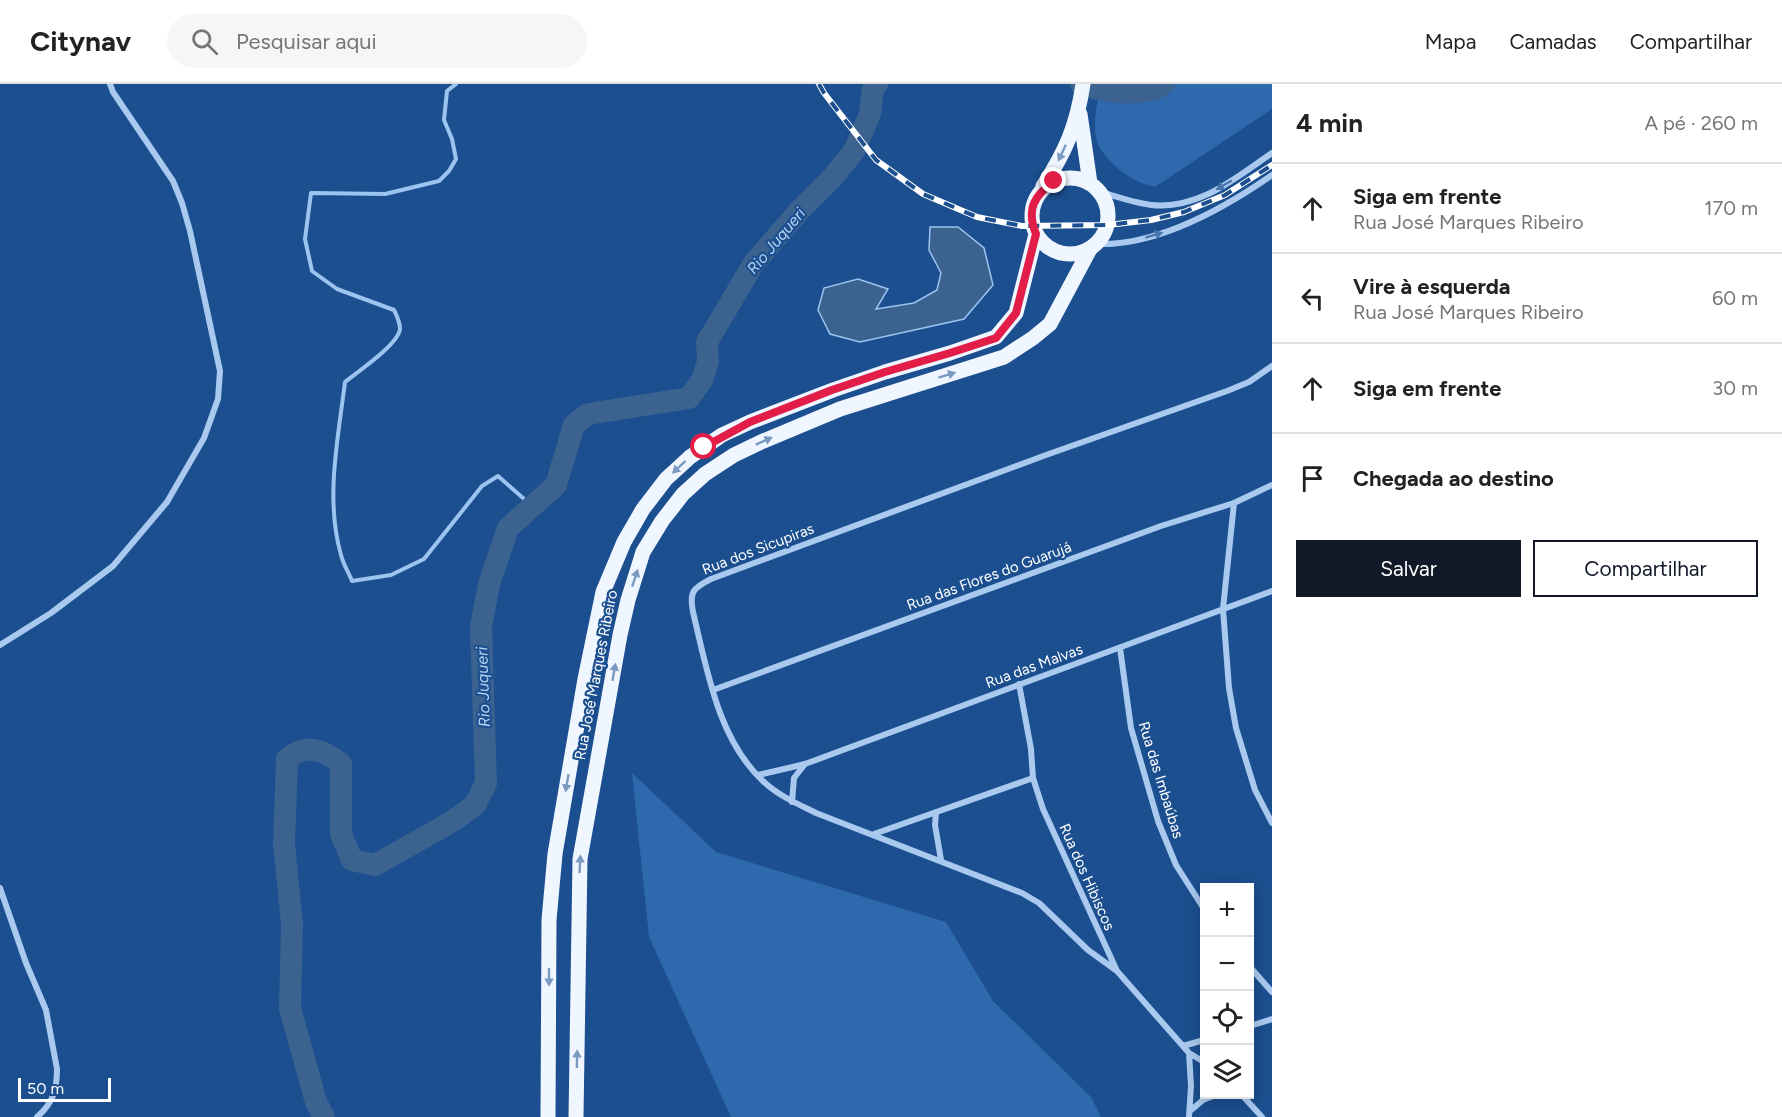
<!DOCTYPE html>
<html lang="pt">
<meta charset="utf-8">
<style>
:root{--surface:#fff;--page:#f6f6f6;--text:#222;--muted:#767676;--line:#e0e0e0;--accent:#111827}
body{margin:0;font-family:Figtree,sans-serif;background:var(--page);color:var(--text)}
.controls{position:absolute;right:18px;bottom:18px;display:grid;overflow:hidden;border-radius:0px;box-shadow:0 3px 15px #0003}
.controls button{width:54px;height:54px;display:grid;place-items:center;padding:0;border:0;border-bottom:2px solid var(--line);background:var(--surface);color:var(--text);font:30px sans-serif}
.scale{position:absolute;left:18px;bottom:15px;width:93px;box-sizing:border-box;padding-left:6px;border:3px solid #fff;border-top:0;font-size:16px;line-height:21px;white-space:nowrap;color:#fff;-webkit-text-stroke:4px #1b4f8f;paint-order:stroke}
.stop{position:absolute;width:18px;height:18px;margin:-14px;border:4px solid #e11d48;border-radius:50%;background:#fff}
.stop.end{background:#e11d48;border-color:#fff;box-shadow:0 2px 6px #0008}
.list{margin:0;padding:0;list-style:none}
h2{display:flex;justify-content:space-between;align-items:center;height:78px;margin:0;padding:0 24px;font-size:26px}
h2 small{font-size:20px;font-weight:400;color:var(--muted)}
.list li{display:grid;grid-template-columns:39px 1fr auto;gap:18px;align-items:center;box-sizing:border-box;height:90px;padding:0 24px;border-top:2px solid var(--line)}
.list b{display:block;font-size:22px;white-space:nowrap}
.list p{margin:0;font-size:20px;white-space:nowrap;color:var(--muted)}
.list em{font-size:20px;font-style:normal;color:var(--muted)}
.actions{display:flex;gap:12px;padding:18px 24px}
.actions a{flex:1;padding:14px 0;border:2px solid var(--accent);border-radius:0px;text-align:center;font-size:21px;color:var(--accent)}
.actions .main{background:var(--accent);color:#fff}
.icon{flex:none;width:33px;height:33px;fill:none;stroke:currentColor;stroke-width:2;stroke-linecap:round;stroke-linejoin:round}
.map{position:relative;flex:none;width:1272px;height:1033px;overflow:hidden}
header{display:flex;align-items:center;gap:36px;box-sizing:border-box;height:84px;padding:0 30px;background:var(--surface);border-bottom:2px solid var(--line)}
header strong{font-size:28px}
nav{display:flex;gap:33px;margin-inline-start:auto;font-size:21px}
.search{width:420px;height:54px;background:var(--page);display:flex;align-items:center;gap:15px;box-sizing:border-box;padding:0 21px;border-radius:33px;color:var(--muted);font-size:22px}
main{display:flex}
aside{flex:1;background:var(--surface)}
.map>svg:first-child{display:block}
.green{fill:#2e69ad}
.water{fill:#3c6290;stroke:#9cc4f0;stroke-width:1.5}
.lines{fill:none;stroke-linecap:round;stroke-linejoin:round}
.stream{stroke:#9cc4f0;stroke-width:4}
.river{stroke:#3c6290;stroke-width:22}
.street{stroke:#a9c9ee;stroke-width:6}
.primary{stroke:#f0f6ff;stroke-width:15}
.rail-casing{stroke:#fff;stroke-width:6}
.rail{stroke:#1b4f8f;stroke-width:4;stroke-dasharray:11;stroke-linecap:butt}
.oneway{fill:#7b9ac1}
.oneway2{fill:#4674ac}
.route{stroke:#e11d48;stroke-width:8}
.labels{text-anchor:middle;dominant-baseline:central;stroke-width:4.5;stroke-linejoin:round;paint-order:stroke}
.street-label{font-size:15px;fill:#fff;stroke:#1b4f8f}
.water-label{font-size:16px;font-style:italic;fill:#b5d3f5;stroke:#1b4f8f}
</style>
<header>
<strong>Citynav</strong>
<div class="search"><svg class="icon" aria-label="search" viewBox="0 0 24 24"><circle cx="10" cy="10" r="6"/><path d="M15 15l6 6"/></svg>Pesquisar aqui</div>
<nav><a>Mapa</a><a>Camadas</a><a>Compartilhar</a></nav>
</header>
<main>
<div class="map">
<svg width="1272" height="1033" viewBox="0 0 1272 1033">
<rect width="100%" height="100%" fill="#1b4f8f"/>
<path class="green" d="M1100,0H1272V25L1155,103C1133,99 1105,79 1097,57C1092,43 1098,15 1100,0Z
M632,689L716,768L946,838L993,917L1091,1013L1101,1033H731L649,853Z"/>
<path class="water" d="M930,143H958L984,164L993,201L964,235L860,258L830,250L818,226L824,204L858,195L888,205L876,225L914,219L937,206L941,189L929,166Z"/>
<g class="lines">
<path class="stream" d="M456,0L447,7L444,36L452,55L456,75L449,87L439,97L385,110L311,109L305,155L312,187L337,205L394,226C397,232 400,238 400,245C398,261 357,288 345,298C338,355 325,415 341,471C343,480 349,489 352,497L391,491L424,475L482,402L498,392L531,421"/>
<path class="river" d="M1081,0C1103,8 1142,14 1164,0
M324,1033L316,1018L290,924L292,840L284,760L287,675C306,659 323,665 341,680V750L352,776L375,781L453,737L475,721L486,699L481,543L489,500L508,444L556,401L574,341L588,330L689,314L702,296L708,278L707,258L754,179L801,125L833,93L854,67L870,30L873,5L877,0"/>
<path class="street" d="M1101,108C1117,113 1134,119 1151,121C1199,126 1235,94 1272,69
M1097,160C1158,162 1223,125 1272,91
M1234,419L1223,525L1229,604L1236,644L1255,706L1272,739
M0,561L51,529L113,482L167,418L204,354L218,315L220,287L190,147L182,119L173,97L113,8L110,0
M1120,564L1131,644L1158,737L1176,781L1204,825
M1019,600L1031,665L1033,694L1043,725L1117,887L1189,969L1204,978
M713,606L1161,442L1234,419L1272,401
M758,691L805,680L1272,507
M792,718L794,694L805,680
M936,728L935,741L941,776
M874,750L1033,694
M0,804L26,879L46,926L57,985C57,1006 53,1019 37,1033
M1250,883L1272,908
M1117,887L1088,866L1039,819L1022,809L816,729C798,720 779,712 764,698C718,656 707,586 693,528C689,508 693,504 711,495L1046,371L1227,307L1249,298L1272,282
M1250,942L1272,935
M1183,962L1204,956
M1189,969L1191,1002L1189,1033
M1241,1010L1262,1033
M1190,1027L1203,1016L1218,1010"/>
<path class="primary" d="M1080,30L1090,99
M1032 132a38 38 0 1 1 76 0a38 38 0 1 1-76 0Z
M1043,102C1066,67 1077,41 1083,0
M548,1033L549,836L555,770L585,595L603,508L624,458L643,425L666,395L690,373L722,351L750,338L833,306L885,288L950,269L996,253L1016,229L1036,150
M576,1033L580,775L620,551L628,516L643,468L662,437L683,410L705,390L734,371L761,358L840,325L1004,273L1033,254L1050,240L1090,165"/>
<g class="rail-casing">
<path id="rail" d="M819,0L824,9L876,76L923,110L977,133L1022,142L1108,141L1151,136L1184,128L1225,111L1272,81"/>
</g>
<use href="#rail" class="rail"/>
</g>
<defs><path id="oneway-solid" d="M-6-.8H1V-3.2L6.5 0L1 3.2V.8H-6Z" transform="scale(1.5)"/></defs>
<g class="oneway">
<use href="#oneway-solid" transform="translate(1062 69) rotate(115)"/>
<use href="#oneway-solid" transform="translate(947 291) rotate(-17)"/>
<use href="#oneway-solid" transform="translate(764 357) rotate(-24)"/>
<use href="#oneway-solid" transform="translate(679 383) rotate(137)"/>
<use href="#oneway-solid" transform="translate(635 494) rotate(-72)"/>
<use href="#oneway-solid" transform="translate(614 588) rotate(-80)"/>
<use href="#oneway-solid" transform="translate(567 699) rotate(100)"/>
<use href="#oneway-solid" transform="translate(580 780) rotate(-87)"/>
<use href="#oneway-solid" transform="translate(549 893) rotate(90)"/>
<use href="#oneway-solid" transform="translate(577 975) rotate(-89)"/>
</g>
<g class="oneway2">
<use href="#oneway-solid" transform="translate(1224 101) rotate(150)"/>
<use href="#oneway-solid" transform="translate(1154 151) rotate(-17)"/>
</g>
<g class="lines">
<path class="route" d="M704,363L750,338L832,306L885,288L950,269L996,254L1016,229L1036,150C1026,125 1034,112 1054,97"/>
</g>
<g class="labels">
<g class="street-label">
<text transform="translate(758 465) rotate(-21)">Rua dos Sicupiras</text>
<text transform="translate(989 492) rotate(-20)">Rua das Flores do Guarujá</text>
<text transform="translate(1034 582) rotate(-20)">Rua das Malvas</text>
<text transform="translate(596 591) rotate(-79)">Rua José Marques Ribeiro</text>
<text transform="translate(1161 696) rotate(73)">Rua das Imbaúbas</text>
<text transform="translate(1087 793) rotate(66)">Rua dos Hibiscos</text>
</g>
<g class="water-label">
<text transform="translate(776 157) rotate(-50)">Rio Juqueri</text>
<text transform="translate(483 603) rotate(-92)">Rio Juqueri</text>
</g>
</g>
</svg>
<div class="controls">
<button>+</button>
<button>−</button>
<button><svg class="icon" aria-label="locate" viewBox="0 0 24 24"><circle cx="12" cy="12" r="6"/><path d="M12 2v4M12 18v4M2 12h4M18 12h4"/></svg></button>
<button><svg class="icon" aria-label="layers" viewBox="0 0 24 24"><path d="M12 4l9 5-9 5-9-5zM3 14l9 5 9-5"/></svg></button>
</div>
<div class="scale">50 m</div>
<div class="stop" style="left:704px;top:363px"></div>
<div class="stop end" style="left:1054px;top:97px"></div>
</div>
<aside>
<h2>4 min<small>A pé · 260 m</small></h2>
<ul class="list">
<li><svg class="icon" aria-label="ahead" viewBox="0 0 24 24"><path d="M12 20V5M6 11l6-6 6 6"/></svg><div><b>Siga em frente</b><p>Rua José Marques Ribeiro</p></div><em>170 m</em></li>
<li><svg class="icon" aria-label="left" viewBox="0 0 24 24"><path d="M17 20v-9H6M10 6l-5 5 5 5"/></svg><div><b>Vire à esquerda</b><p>Rua José Marques Ribeiro</p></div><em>60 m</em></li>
<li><svg class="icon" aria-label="ahead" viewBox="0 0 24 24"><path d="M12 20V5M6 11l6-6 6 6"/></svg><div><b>Siga em frente</b></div><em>30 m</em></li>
<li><svg class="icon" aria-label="arrive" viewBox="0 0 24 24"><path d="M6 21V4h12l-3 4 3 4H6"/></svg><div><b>Chegada ao destino</b></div></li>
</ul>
<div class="actions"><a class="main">Salvar</a><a>Compartilhar</a></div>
</aside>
</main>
